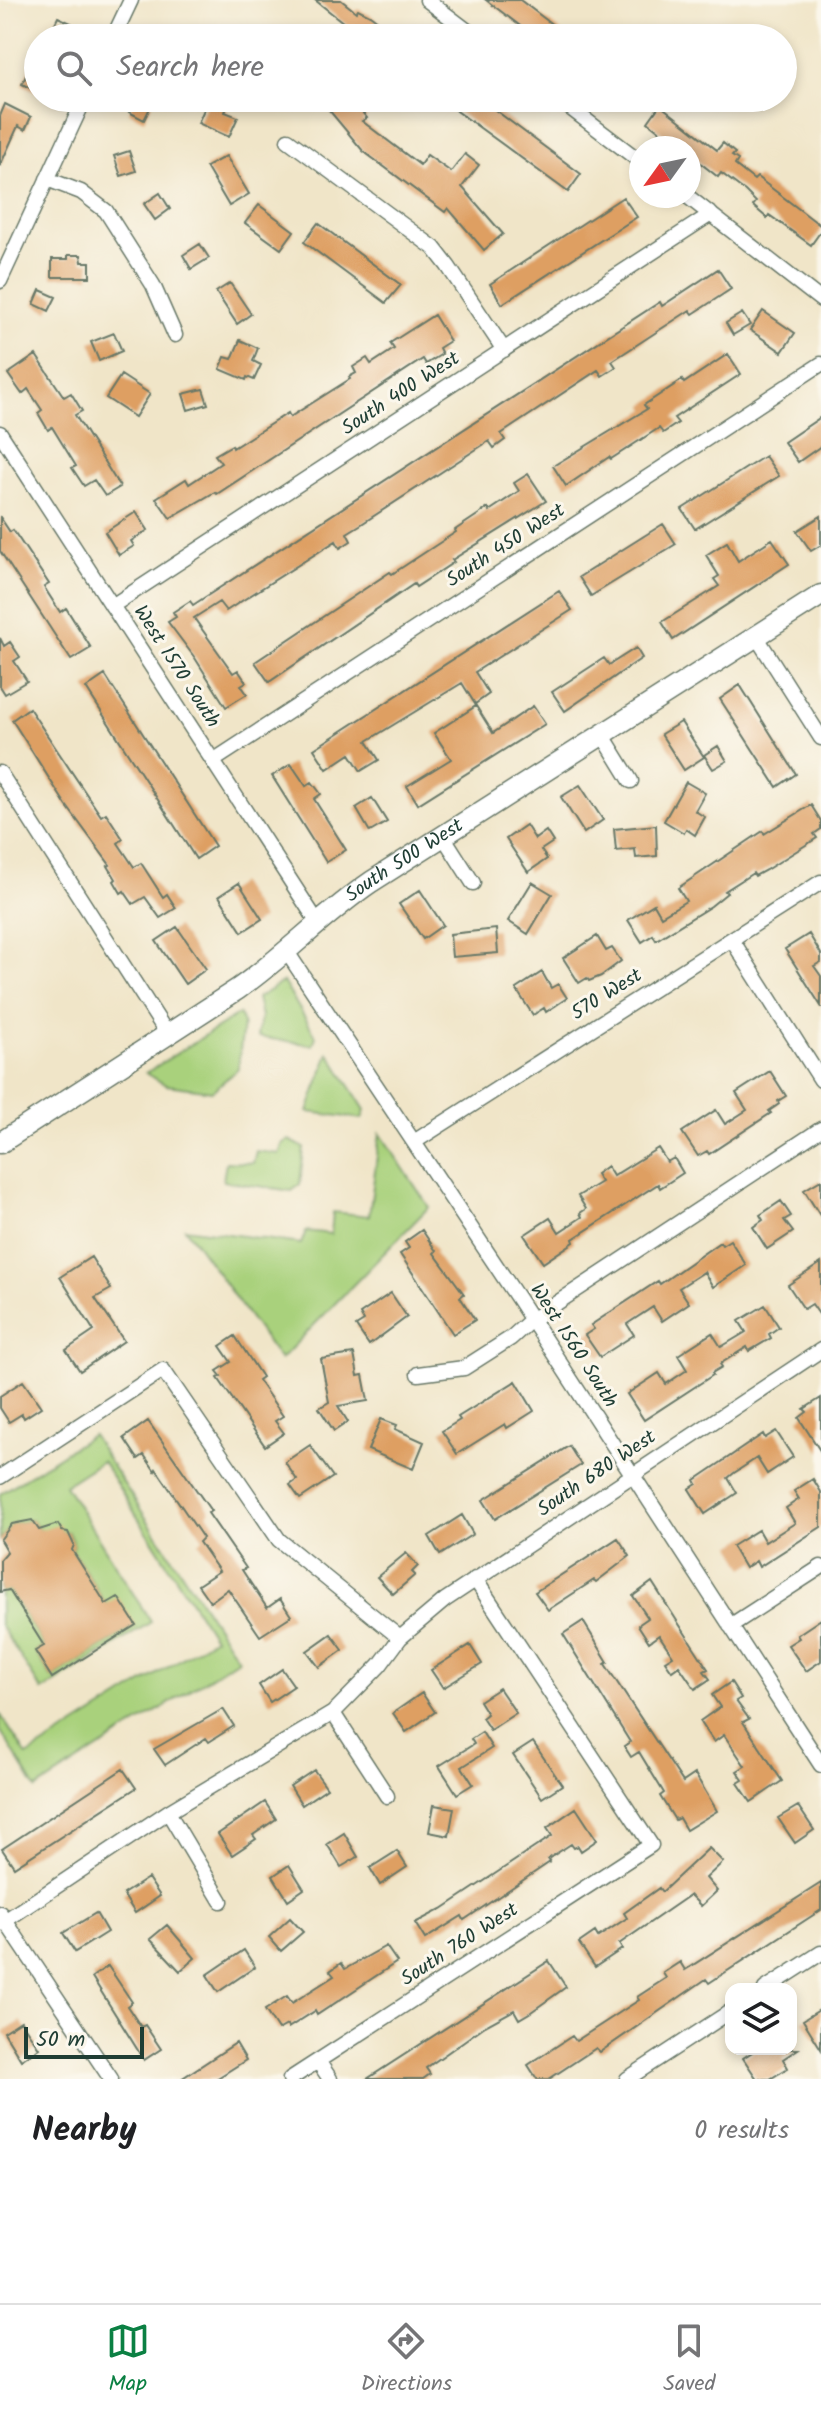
<!DOCTYPE html>
<style>
:root{--surface:#fff;--page:#f6f6f6;--text:#202124;--muted:#757577;--line:#e0e0e0;--accent:#0b8043}
body{margin:0;font-family:Kalam,sans-serif;background:var(--page);color:var(--text)}
.controls{position:absolute;right:24px;bottom:24px;display:grid;overflow:hidden;border-radius:16px;box-shadow:0 4px 12px #0003}
.controls button{width:72px;height:72px;display:grid;place-items:center;padding:0;border:0;border-bottom:2px solid var(--line);background:var(--surface);color:var(--text);font:40px sans-serif}
.compass{position:absolute;left:629px;top:136px;width:72px;height:72px;border-radius:50%;background:var(--surface);box-shadow:0 4px 12px #0003;rotate:237deg}
.scale{position:absolute;left:24px;bottom:20px;width:120px;box-sizing:border-box;padding-left:8px;border:4px solid #1f3d34;border-top:0;font-size:22px;line-height:28px;white-space:nowrap;color:#1f3d34;-webkit-text-stroke:6px #fbf7ec;paint-order:stroke}
.list{margin:0;padding:0;list-style:none}
h2{display:flex;justify-content:space-between;align-items:center;height:104px;margin:0;padding:0 32px;font-size:34px}
h2 small{font-size:26px;font-weight:400;color:var(--muted)}
.icon{flex:none;width:44px;height:44px;fill:none;stroke:currentColor;stroke-width:2;stroke-linecap:round;stroke-linejoin:round}
.map{position:relative;flex:none;width:821px;height:2079px;overflow:hidden}
.search{position:absolute;background:var(--surface);box-shadow:0 4px 12px #0003;left:24px;right:24px;top:24px;height:88px;display:flex;align-items:center;gap:20px;box-sizing:border-box;padding:0 28px;border-radius:44px;color:var(--muted);font-size:30px}
.sheet{height:224px;background:var(--surface)}
nav{display:flex;justify-content:space-around;align-items:center;box-sizing:border-box;height:112px;border-top:2px solid var(--line);background:var(--surface);font-size:22px;color:var(--muted)}
nav a{display:grid;justify-items:center;gap:4px}
nav .on{color:var(--accent)}
.map>svg:first-child{display:block}
.green{fill:#a9d17c;stroke:#648758;stroke-width:2}
.building{fill:#de9f62}
.lines{fill:none;stroke-linecap:round;stroke-linejoin:round}
.street-casing{stroke:#687868;stroke-width:17}
.secondary-casing{stroke:#687868;stroke-width:23}
.street{stroke:#fff;stroke-width:14}
.secondary{stroke:#fff;stroke-width:20}
.labels{text-anchor:middle;dominant-baseline:central;stroke-width:6;stroke-linejoin:round;paint-order:stroke}
.street-label{font-size:20px;fill:#1f3d34;stroke:#fbf7ec}
</style>
<div class="map">
<svg width="821" height="2079" viewBox="0 0 821 2079">
<rect width="100%" height="100%" fill="#fbf7ec"/>
<filter id="ink" filterUnits="userSpaceOnUse"><feTurbulence type="fractalNoise" baseFrequency=".0125" numOctaves="2"/><feDisplacementMap in="SourceGraphic" scale="16" xChannelSelector="R" yChannelSelector="G"/><feConvolveMatrix kernelMatrix="1 2 1 2 8 2 1 2 1" color-interpolation-filters="sRGB"/></filter>
<filter id="wash" filterUnits="userSpaceOnUse"><feTurbulence type="fractalNoise" baseFrequency=".006" numOctaves="4" result="noise"/><feDisplacementMap in="SourceGraphic" scale="32" xChannelSelector="R" yChannelSelector="G"/><feGaussianBlur stdDeviation="1.8" result="paint"/><feColorMatrix in="noise" values="0 0 0 0 0 0 0 0 0 0 0 0 0 0 0 0 0 1.4 0 .05"/><feComposite in="paint" operator="in"/></filter>
<g filter="url(#wash)">
<rect width="100%" height="100%" fill="#f0e5c8"/>
<path class="green" d="M283,982L316,1036L313,1045L257,1037L261,1017L257,998Z
M239,1014L243,1024L238,1069L212,1091L166,1085L146,1073Z
M329,1053L365,1110L362,1119L308,1112Z
M380,1133L429,1207L280,1360L185,1228L301,1244L306,1231L331,1234L333,1212L369,1216Z
M289,1140L304,1148L300,1184L292,1191L223,1181L226,1162L253,1163L256,1151L279,1154L283,1143Z
M92,1435L238,1659L36,1789L0,1730V1714L27,1756L214,1638L102,1461L65,1485L151,1622L42,1691L0,1625V1587L3,1591L9,1590L44,1646L35,1651L52,1678L135,1626L106,1604L72,1550L74,1545L68,1532L39,1530L32,1520L13,1524L0,1540V1494Z"/>
<g id="blocks">
<path class="building" d="M315,0H341L356,12L358,9L370,15L400,38H363Z
M486,0H520L570,38H536Z
M58,17L73,24L66,38H48Z
M38,51V92L22,84Z
M135,98H155L144,120L129,112Z
M209,98H231L225,112L238,117L229,137L198,123Z
M319,98H350L367,118L362,121L420,165L427,155L451,172L465,154L479,165L462,187L503,234L484,250L448,208L445,212L363,151Z
M439,98H479L581,174L568,192Z
M5,104L31,117L25,130L18,126L0,166V116Z
M660,105L717,150L723,143L735,153L732,156L738,160L735,165L754,180L757,177L821,226V231L811,245L769,215L767,218L753,206L756,202L745,191L721,173L718,177L689,154V148H681L648,122Z
M129,151L136,171L121,176L114,156Z
M226,156L249,194L229,206L206,167Z
M160,193L170,209L155,220L144,204Z
M623,197L637,217L502,304L490,284Z
M259,205L294,231L281,249L245,223Z
M318,223L401,285L386,303L304,242Z
M200,244L209,258L191,269L183,255Z
M68,255H81L82,262H90V277H52V259H68Z
M718,269L731,289L693,314L690,310L635,346L612,361L616,367L602,376L598,370L501,434L505,440L494,448L489,441L360,525L347,533L351,541L340,548L336,541L226,611L219,602L194,618L233,673L238,670L246,682L241,685L247,694L226,707L195,658L168,622L176,617L173,612L190,601L193,605L660,302L662,306Z
M230,283L251,314L237,324L216,292Z
M40,290L56,297L49,311L34,304Z
M763,311L795,333L782,352L750,330Z
M742,313L750,325L733,335L726,323Z
M434,315L450,341L439,348L442,354L426,364L423,359L217,494L215,492L170,518L156,498L186,479L189,484L221,463L215,455L232,445L233,448L288,413L290,417L350,379L349,377L356,373L353,367L367,358L371,364L394,349L390,343Z
M114,333L122,351L99,361L91,342Z
M240,340L258,348L253,361L261,365L254,380L247,377L246,380L220,369L225,357L232,359Z
M728,354L741,374L674,418L678,423L663,433L659,428L611,459L609,457L566,486L553,466L647,409L644,405L682,380L684,383Z
M36,355L64,397L71,393L82,411L75,415L120,487L105,496L94,480L84,486L72,468L76,466L52,427L48,430L38,413L42,410L28,389L22,394L8,374Z
M121,375L150,394L135,417L106,398Z
M203,389L208,404L188,410L183,394Z
M821,417V446L798,462L784,442Z
M765,456L779,476L695,529L682,509Z
M528,474L546,501L452,560L454,562L416,587L414,584L269,682L255,662L390,572L392,574L456,532L455,530L488,508L489,511L519,491L514,483Z
M136,512L148,530L131,541L134,546L119,555L105,532Z
M821,516V545L811,551L797,531Z
M0,517L10,532L13,530L49,584L44,587L60,612L66,608L91,648L71,660L0,551Z
M663,524L676,544L591,596L579,577Z
M772,539L789,564L673,640L662,622L719,586L714,579L719,576L706,555L727,542L738,561Z
M559,591L572,610L475,672L489,694L475,704L462,683L367,741L379,760L361,771L350,754L327,769L314,749Z
M0,638L4,646L10,642L20,657L14,661L27,681L5,694L0,686Z
M636,648L642,658L565,711L552,692L604,658L609,665Z
M105,675L215,846L196,859L86,688Z
M740,685L796,774L777,787L720,699Z
M476,706L493,733L533,706L545,724L418,804L407,786L451,759L434,733Z
M29,708L101,816L106,813L123,839L118,843L134,867L141,863L163,897L167,894L176,908L160,918L145,897L133,904L124,891L121,893L114,881L116,879L108,866L110,865L66,805L12,720Z
M681,722L704,757L684,770L661,734Z
M718,746L727,761L713,769L704,755Z
M291,764L306,786L312,782L321,794L314,799L346,850L326,862L272,776Z
M686,782L705,793L695,811L705,817L695,835L686,829L684,833L664,821Z
M580,785L603,820L584,833L561,797Z
M372,798L387,822L370,832L356,808Z
M811,805L821,821V829L814,834L817,838L766,870L755,876L753,873L725,891L727,893L711,906L656,940L653,935L642,942L628,920L654,904L661,916L686,901L678,888L763,831L764,834Z
M526,825L535,839L546,831L553,842L541,850L547,859L528,872L506,839Z
M656,825L657,856L636,858L635,849L616,851L614,829Z
M532,882L552,894L528,934L508,921Z
M239,883L262,919L242,932L219,896Z
M420,890L443,925L423,939L399,904Z
M177,927L206,969L185,984L156,941Z
M496,929L498,953L452,957L450,934Z
M809,934L821,954V962L814,966L821,976V1006L785,949Z
M597,936L606,951L612,948L621,961L601,976L589,981L587,978L579,983L563,958Z
M542,972L551,988L558,984L567,998L546,1012L544,1008L533,1015L516,989Z
M770,1071L786,1096L778,1101L779,1104L769,1111L771,1113L709,1154L707,1151L698,1156L682,1132L716,1110L725,1124L747,1110L736,1093Z
M658,1148L667,1162L674,1158L683,1173L660,1188L658,1184L630,1202L573,1239L574,1242L543,1263L524,1235L550,1218L559,1232L582,1217L580,1213L586,1209L578,1196L601,1182L596,1174L607,1166L613,1176Z
M821,1180V1217L804,1190Z
M781,1201L791,1216L784,1220L793,1232L767,1249L753,1227L763,1220L760,1215Z
M422,1230L436,1251L434,1253L464,1294L460,1297L475,1320L453,1334L400,1254L409,1248L405,1242Z
M730,1240L746,1265L713,1287L704,1272L679,1288L689,1303L662,1321L653,1307L627,1324L634,1335L600,1357L585,1335L594,1329L591,1325L658,1281L660,1284L720,1242L722,1245Z
M91,1257L111,1289L95,1298L124,1341L80,1371L66,1350L94,1331L60,1277Z
M821,1263V1317L812,1304L804,1309L788,1285Z
M391,1293L407,1317L369,1345L356,1326L364,1321L360,1314Z
M765,1305L779,1327L769,1334L771,1338L749,1351L747,1347L720,1364L722,1367L712,1373L713,1375L644,1420L627,1394L659,1373L666,1384L687,1370L678,1355L712,1333L721,1347L746,1332L739,1321Z
M235,1336L262,1377L258,1380L283,1416L275,1421L284,1433L265,1446L218,1378L221,1376L217,1371L231,1362L220,1346Z
M354,1354L358,1376L363,1375L368,1401L338,1406L348,1422L334,1431L319,1408L329,1402L321,1359Z
M23,1381L41,1407L24,1418L22,1414L9,1422L0,1408V1396Z
M516,1381L534,1411L507,1428L505,1424L457,1454L442,1431L460,1420L458,1417Z
M821,1398V1452L799,1418L807,1412L804,1409Z
M381,1419L397,1425L395,1429L424,1442L413,1469L368,1450Z
M148,1421L211,1511L208,1513L246,1568L242,1570L267,1608L280,1599L291,1616L260,1636L228,1589L210,1602L198,1585L219,1571L199,1542L203,1538L156,1469L155,1471L144,1455L138,1459L124,1438Z
M776,1431L793,1457L767,1474L757,1458L734,1473L728,1478L737,1493L705,1514L689,1489L697,1484L695,1480L763,1434L765,1438Z
M310,1445L333,1477L300,1499L290,1485L297,1480L285,1462Z
M569,1446L581,1465L495,1519L483,1500Z
M813,1479L821,1492V1527L759,1567L756,1561L745,1568L732,1546L758,1530L765,1542L795,1523L786,1508L799,1499L794,1491Z
M462,1515L473,1534L440,1555L429,1536Z
M32,1520L39,1530L58,1524L62,1531L68,1532L74,1545L72,1550L106,1604L118,1597L136,1625L52,1678L35,1651L44,1646L9,1590L0,1592V1560L7,1552L0,1540L12,1524Z
M618,1538L630,1556L596,1582L594,1580L548,1610L535,1592Z
M406,1553L418,1566L412,1572L415,1575L393,1594L377,1577Z
M652,1582L708,1669L704,1671L710,1679L695,1689L679,1666L672,1671L665,1661L673,1656L659,1635L649,1642L638,1625L648,1618L633,1596Z
M821,1619V1661L806,1671L788,1645L799,1638L797,1635Z
M583,1621L608,1662L605,1664L683,1782L695,1774L717,1811L686,1830L679,1818L675,1820L660,1796L664,1793L639,1752L631,1757L624,1746L630,1742L563,1634Z
M331,1634L343,1650L319,1667L307,1651Z
M470,1645L482,1664L443,1688L431,1670Z
M282,1669L294,1686L270,1702L259,1685Z
M731,1682L741,1698L736,1701L749,1719L743,1722L782,1781L751,1802L738,1783L743,1780L737,1771L745,1766L724,1735L714,1742L700,1721L720,1707L712,1695Z
M499,1688L516,1713L490,1730L482,1718L487,1714L479,1701Z
M422,1693L435,1712L406,1732L393,1713Z
M223,1709L234,1726L209,1742L206,1738L165,1765L154,1749Z
M482,1732L492,1748L462,1767L473,1784L457,1794L439,1766L474,1744L471,1739Z
M533,1742L562,1785L542,1798L513,1755Z
M123,1769L136,1788L14,1867L2,1849Z
M314,1770L327,1788L302,1805L290,1786Z
M265,1802L276,1819L253,1835L256,1839L232,1855L218,1834Z
M434,1805L454,1808L449,1836L429,1832Z
M798,1806L814,1830L795,1843L778,1818Z
M576,1808L597,1840L581,1851L578,1846L574,1848L571,1844L548,1859L550,1862L464,1920L462,1916L425,1939L415,1923L442,1909L552,1836L547,1828Z
M344,1833L358,1857L341,1867L327,1844Z
M709,1848L723,1862L706,1878L717,1891L701,1906L690,1895L619,1944L622,1949L595,1967L579,1943L595,1932L598,1937L627,1918L624,1913L659,1888L662,1892Z
M397,1851L407,1867L380,1885L370,1868Z
M289,1865L304,1889L288,1900L273,1876Z
M148,1878L160,1896L135,1913L123,1894Z
M821,1883V1910L709,1983L706,1979L600,2052L596,2048L549,2079H537L528,2065L572,2036L576,2041L639,2000L637,1997L666,1978L663,1973L680,1962L685,1970Z
M96,1913L107,1932L75,1952L63,1933Z
M290,1918L303,1932L281,1951L269,1937Z
M167,1925L195,1958L180,1971L150,1939Z
M386,1946L397,1962L317,2015L315,2011L288,2028L287,2025L278,2030L265,2010L287,1996L292,2003L334,1976L330,1971L341,1963L345,1969Z
M244,1950L255,1967L218,1992L207,1975Z
M549,1961L566,1987L531,2012L519,2019L514,2010L485,2026L426,2068L430,2074L423,2079H367Z
M108,1966L132,2002L127,2006L141,2027L145,2025L161,2049L144,2060L92,1977Z
M821,2009V2049L803,2020Z
M21,2021L39,2048L21,2060L4,2032Z
M236,2043L246,2060L216,2079H181Z
M757,2049H798L783,2059L788,2068L770,2079H757L743,2058Z"/>
</g>
</g>
<g filter="url(#ink)">
<use href="#blocks" fill-opacity="0" stroke="#687868" stroke-width="2"/>
<g class="lines">
<g class="street-casing">
<path id="street" d="M427,0L477,38
M113,38L131,0
M557,98L641,162
M288,140L434,248L448,266L504,350
M47,179L81,192L106,211L153,285L175,335
M687,196L821,300
M0,281L85,98
M0,433L318,923
M112,606L711,214
M756,636L821,738
M602,734L631,781
M213,761L821,364
M0,773L168,1035
M443,836L473,883
M732,940L821,1080
M287,952L519,1300L821,1765
M414,1142L821,882
M418,1374L464,1368L511,1338L531,1320L821,1129
M0,1477L163,1370L279,1540L400,1638
M730,1626L821,1567
M333,1713L387,1796
M168,1812L221,1901
M0,1913L111,2079
M0,1924L168,1812L333,1713L380,1665L400,1638L445,1600L821,1350
M765,1989L821,1953
M318,2061L330,2079
M290,2079L651,1845L475,1579
M627,2079L731,2011"/>
</g>
<g class="secondary-casing">
<g id="secondary">
<path id="s1" d="M0,1143L238,989C285,956 324,914 371,882L821,595"/>
</g>
</g>
<use href="#street" class="street"/>
<use href="#secondary" class="secondary"/>
</g>
</g>
<g class="labels">
<g class="street-label">
<text transform="translate(401 394) rotate(-33)">South 400 West</text>
<text transform="translate(506 546) rotate(-33)">South 450 West</text>
<text transform="translate(176 667) rotate(57)">West 1570 South</text>
<text stroke="none"><textPath href="#s1" startOffset="494">South 500 West</textPath></text>
<text transform="translate(607 995) rotate(-32)">570 West</text>
<text transform="translate(573 1346) rotate(57)">West 1560 South</text>
<text transform="translate(597 1474) rotate(-34)">South 680 West</text>
<text transform="translate(460 1945) rotate(-33)">South 760 West</text>
</g>
</g>
</svg>
<div class="controls">
<button><svg class="icon" aria-label="layers" viewBox="0 0 24 24"><path d="M12 4l9 5-9 5-9-5zM3 14l9 5 9-5"/></svg></button>
</div>
<svg class="compass" viewBox="-18 -18 36 36"><path d="M0-13l5 13h-10z" fill="#e53935"/><path d="M0 13l5-13h-10z" fill="#757577"/></svg>
<div class="scale">50 m</div>
<div class="search"><svg class="icon" aria-label="search" viewBox="0 0 24 24"><circle cx="10" cy="10" r="6"/><path d="M15 15l6 6"/></svg>Search here</div>
</div>
<section class="sheet">
<h2>Nearby<small>0 results</small></h2>
<ul class="list">
</ul>
</section>
<nav>
<a class="on"><svg class="icon" aria-label="map" viewBox="0 0 24 24"><path d="M3 6l6-2 6 2 6-2v14l-6 2-6-2-6 2zM9 4v14M15 6v14"/></svg>Map</a>
<a><svg class="icon" aria-label="directions" viewBox="0 0 24 24"><path d="M12 3l9 9-9 9-9-9zM9 14v-3h6M13 9l2 2-2 2"/></svg>Directions</a>
<a><svg class="icon" aria-label="saved" viewBox="0 0 24 24"><path d="M7 4h10v16l-5-4-5 4z"/></svg>Saved</a>
</nav>
